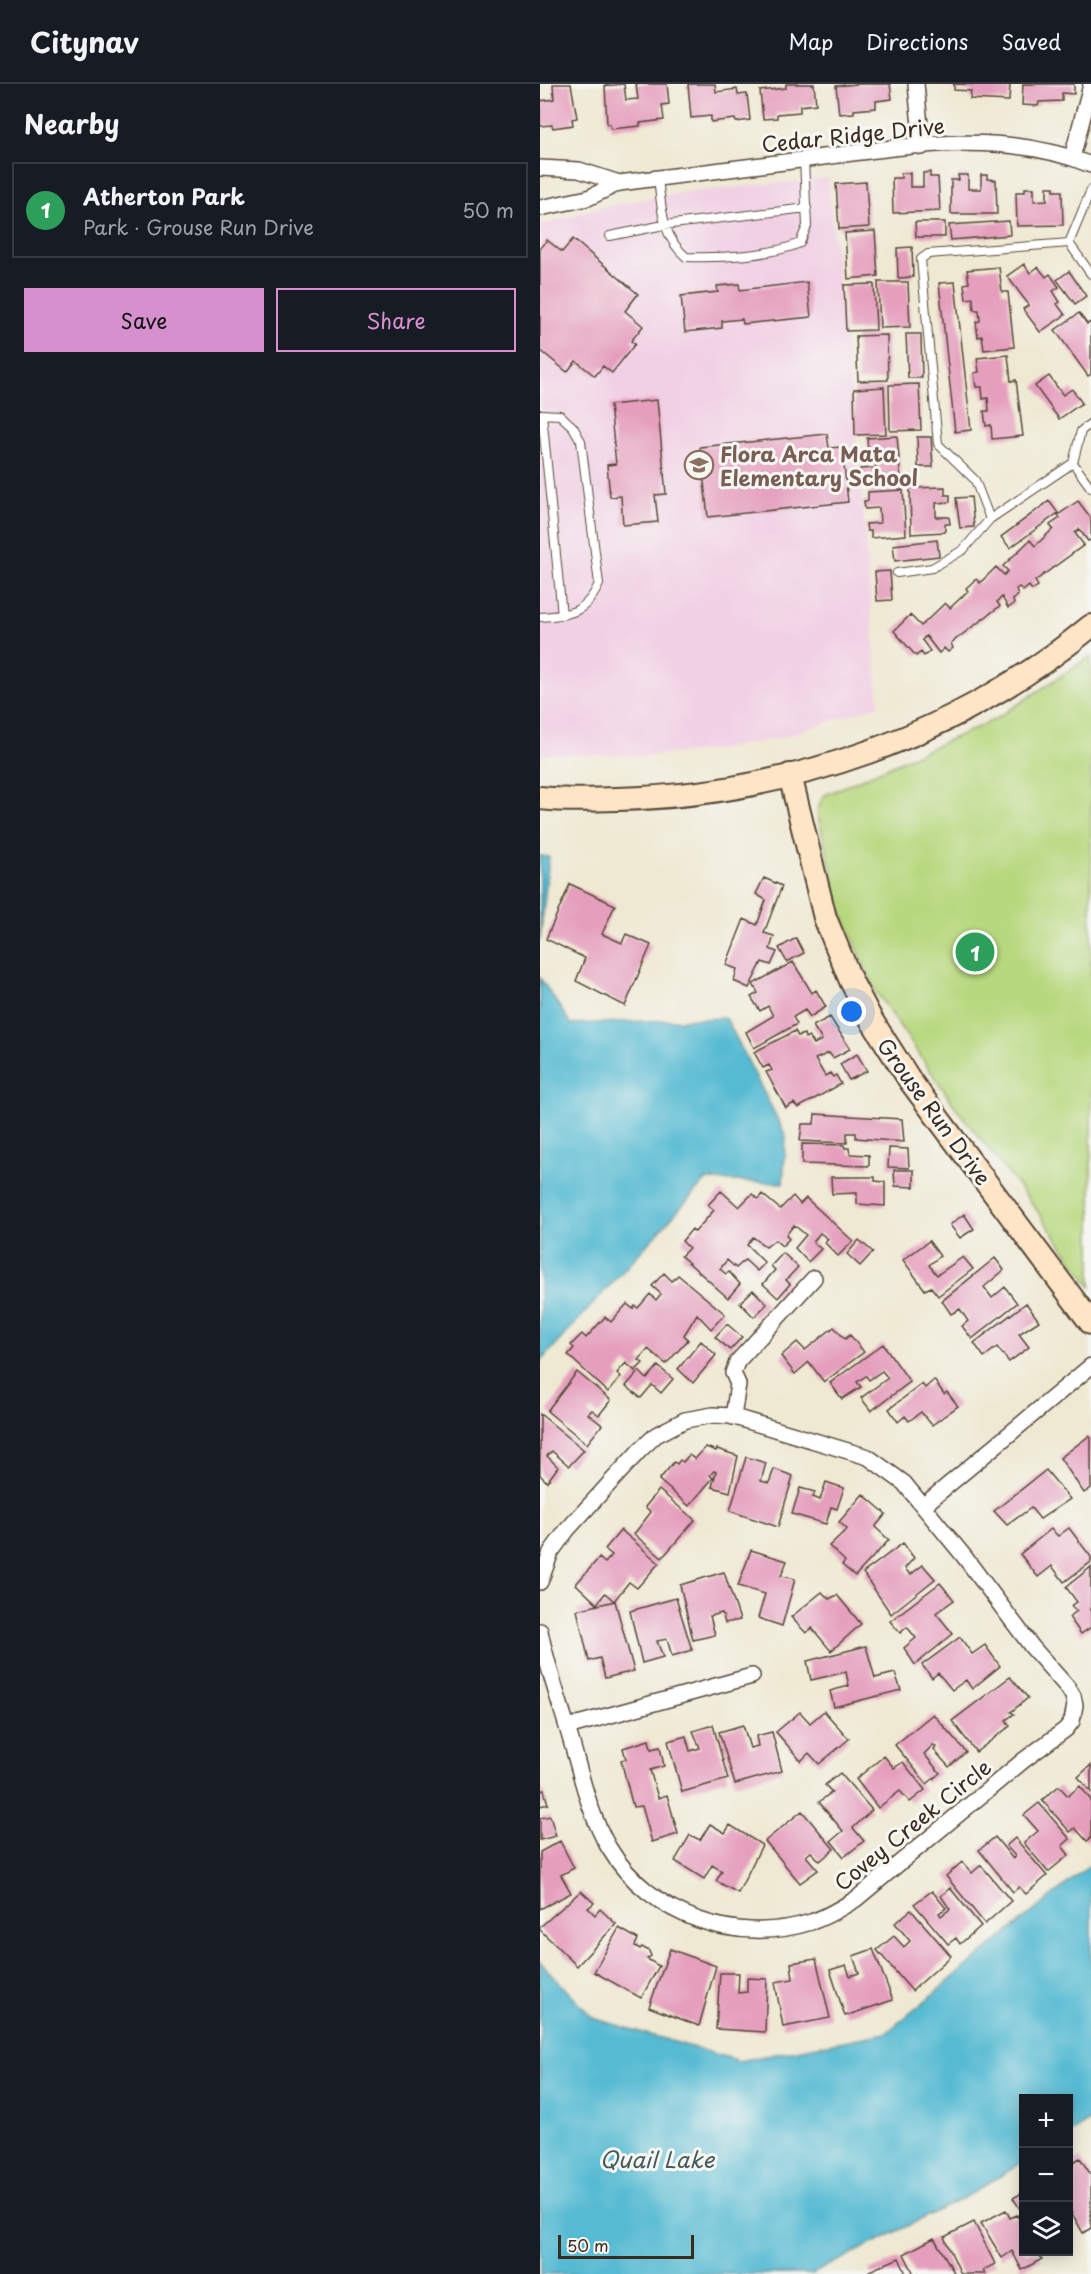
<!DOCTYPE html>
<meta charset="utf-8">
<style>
:root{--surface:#171b24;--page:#20242c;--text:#f1f3f6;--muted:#9ea1a6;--line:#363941;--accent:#d690ce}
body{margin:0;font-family:"Playpen Sans",sans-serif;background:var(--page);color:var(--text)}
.controls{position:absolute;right:18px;bottom:18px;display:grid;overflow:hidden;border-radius:0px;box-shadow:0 3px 15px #0003}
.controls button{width:54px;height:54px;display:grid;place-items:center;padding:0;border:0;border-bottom:2px solid var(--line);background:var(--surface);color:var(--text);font:30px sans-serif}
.scale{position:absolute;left:18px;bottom:15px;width:136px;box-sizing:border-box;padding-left:6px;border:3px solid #3b2a1e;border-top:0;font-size:16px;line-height:21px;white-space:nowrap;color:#3b2a1e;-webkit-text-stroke:4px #f6f6f2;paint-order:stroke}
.you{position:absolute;left:312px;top:928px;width:21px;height:21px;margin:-15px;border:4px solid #fff;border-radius:50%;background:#1a73e8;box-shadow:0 0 0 9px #1a73e833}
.badge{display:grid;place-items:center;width:39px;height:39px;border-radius:50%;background:var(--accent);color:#fff;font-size:20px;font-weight:700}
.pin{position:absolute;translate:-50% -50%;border:3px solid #fff;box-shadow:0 2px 6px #0006}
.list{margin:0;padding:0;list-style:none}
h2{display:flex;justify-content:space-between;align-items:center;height:78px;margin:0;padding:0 24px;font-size:26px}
h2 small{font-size:20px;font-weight:400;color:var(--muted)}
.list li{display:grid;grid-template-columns:39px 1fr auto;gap:18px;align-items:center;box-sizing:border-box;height:96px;margin:0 12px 12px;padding:0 12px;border:2px solid var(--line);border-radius:0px}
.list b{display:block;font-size:22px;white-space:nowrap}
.list p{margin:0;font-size:20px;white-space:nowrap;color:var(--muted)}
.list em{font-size:20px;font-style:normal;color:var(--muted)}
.actions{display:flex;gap:12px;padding:18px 24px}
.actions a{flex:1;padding:14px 0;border:2px solid var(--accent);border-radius:0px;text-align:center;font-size:21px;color:var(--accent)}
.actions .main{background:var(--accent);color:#111}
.icon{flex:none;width:33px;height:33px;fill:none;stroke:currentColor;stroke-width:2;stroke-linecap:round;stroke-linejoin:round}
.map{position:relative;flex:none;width:551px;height:2190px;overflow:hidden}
header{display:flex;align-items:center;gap:36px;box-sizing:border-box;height:84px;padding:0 30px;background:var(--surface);border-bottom:2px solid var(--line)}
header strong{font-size:28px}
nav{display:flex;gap:33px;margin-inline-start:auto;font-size:21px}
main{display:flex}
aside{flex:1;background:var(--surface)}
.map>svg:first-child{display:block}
.built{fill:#f1d0e4}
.green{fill:#b8d87f;stroke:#7a814e;stroke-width:1.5}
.water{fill:#54bad2;stroke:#487278;stroke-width:1.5}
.building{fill:#e59fbd}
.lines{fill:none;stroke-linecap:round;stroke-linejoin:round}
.lane-casing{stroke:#564739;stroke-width:10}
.street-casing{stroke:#564739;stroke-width:18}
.secondary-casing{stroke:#564739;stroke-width:26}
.lane{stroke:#fff;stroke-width:8}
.street{stroke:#fff;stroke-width:15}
.secondary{stroke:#fde5c5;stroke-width:22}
.labels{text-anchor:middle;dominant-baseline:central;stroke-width:6;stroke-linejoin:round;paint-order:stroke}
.street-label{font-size:21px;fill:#3b2a1e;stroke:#f6f6f2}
.education-label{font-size:21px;font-weight:bold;fill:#785e54;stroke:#f6f6f2;text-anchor:start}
.water-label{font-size:22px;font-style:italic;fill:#445c5d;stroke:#f6f6f2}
</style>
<header>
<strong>Citynav</strong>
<nav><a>Map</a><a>Directions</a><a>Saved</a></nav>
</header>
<main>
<aside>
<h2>Nearby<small></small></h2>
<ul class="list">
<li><span class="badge" style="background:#2e9e5b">1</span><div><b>Atherton Park</b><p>Park · Grouse Run Drive</p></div><em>50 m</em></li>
</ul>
<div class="actions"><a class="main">Save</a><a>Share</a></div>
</aside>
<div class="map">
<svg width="551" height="2190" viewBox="0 0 551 2190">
<rect width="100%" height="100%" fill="#f6f6f2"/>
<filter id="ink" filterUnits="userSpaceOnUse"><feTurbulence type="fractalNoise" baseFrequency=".0167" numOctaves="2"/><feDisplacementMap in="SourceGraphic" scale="12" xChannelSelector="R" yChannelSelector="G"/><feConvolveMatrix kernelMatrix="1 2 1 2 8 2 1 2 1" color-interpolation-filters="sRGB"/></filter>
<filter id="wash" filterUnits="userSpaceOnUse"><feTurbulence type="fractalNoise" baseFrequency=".008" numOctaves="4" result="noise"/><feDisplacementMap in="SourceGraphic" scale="24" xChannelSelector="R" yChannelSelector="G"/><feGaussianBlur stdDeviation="1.35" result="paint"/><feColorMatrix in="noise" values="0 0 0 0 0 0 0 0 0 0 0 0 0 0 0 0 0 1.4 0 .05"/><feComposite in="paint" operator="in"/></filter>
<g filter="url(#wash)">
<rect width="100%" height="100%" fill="#efe9d3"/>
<path class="built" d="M288,94L321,403L339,621L241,654L177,666L102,672L9,670L2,672L0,669V142L56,124L139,109Z"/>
<path class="green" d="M551,572V1203L491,1118L416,1024L335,906L302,829L277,728L283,712L456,635Z"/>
<path class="water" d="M0,772L9,773L0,857Z
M0,894L31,940L186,934L246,1052L243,1099L166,1096L0,1278Z
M551,1780V2036L529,2050L528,2014H484L483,2078L429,2111L272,2190H0V1878L53,1934L199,1977L346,1949Z"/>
<g id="blocks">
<path class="building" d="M13,0H31L37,34L32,35L33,41L13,44L12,41L0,42V17L14,15Z
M84,0L86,16L98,15L96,0H127L129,20L122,21L124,36L100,39V42L71,45L70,40H67L65,2Z
M148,0H175L176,8L197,5L198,11L207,10L210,36L196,38L195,35L171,38V32L151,34Z
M246,0H274L276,20L260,22V28L237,30V34L223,35L220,7L246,4Z
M317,0H350L352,15L336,17V24L314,26V29L299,30L296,2Z
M414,0H470L469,17L430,15L431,7L414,6Z
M483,0H534V10L522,9V17L499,18L498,22L482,21Z
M390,88V93H398L400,127L353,129L352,94H361V89H370V103H383V89Z
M418,91H428V105H441V91H447V95L456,96L457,130H411V96H419Z
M326,98L329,143L299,145L296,100Z
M507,103H514V107H522L523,141L477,142L476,108H485V104H494V117L507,116Z
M469,137L470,151L411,156L409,141Z
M375,138H405V153H376Z
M335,147L338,192L308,195L305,149Z
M33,155L98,210L85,227L103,242L91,257L95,260L72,289L63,282L55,292L36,277L27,288L0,266V164L7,156L22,168Z
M372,163L373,193L358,194L357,164Z
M484,180L490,189L498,183L506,193L510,190L519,203L513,207L520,218L517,220L525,231L500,248L483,225L489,221L467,192Z
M459,183L462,208H468L474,263L444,266L442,252L438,253L436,238L440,237L439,226H434L433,214L426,215L424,200L429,199L427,186Z
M529,187L546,212L535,220L517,196Z
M267,198L271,233L203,240L202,235L182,237V244L145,248L141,212L178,208L177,202L199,200L200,206Z
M338,198H368L370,243L340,244Z
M415,198L431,346L415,348L399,199Z
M334,200L336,246L306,247L304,201Z
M539,229L547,240L551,238V290L548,292L515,246Z
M366,250H381L382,294H368Z
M347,251L348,296L318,297L316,252Z
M468,271L471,297L476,296L483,352L452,355L451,341L446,342L444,327H449L448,314L443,315L442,303H436L434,289L439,288L437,274Z
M509,292L523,311L532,305L542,319L519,335L495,302Z
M379,300L381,346L350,347L349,301Z
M344,303L346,350L315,351L314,305Z
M117,316L126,410L115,411L118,438L83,441L81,412L70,413L67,381L76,380L70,321Z
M287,350L289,364L302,363L308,418L168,433L160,363Z
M357,352L361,398L327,401L326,393L321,394L320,385L336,384L335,378L329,379L327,354Z
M377,353H391L393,383H378Z
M405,403V411H410V418L396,419V433H409L410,440H405V448L371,450L370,404Z
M363,406L366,451L331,454V447H327L326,440L340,439L339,424L325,425L324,417H328V408Z
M431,413L434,443L420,444L416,414Z
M509,417L518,429L470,464L461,453Z
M538,417L551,434V456L548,457L539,445L535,449L544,461L495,497L498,502L492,506L489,502L483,507L479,503L476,505L478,511L473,516L474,520L468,524L462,513L457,518L460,522L411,559L413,564L408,568L404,564L399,569L386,552L382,556L390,567L384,572L381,568L376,572L354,547L370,531L381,542L405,519L410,524L428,507L426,504L436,495L440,499L456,483L464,491L468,487L463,482L490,456L495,462L513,445L510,441L520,434L518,431Z
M397,456L399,472L355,477L353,461Z
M350,487L352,516L337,517L335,488Z
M224,794L242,802L224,849L234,852L230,865L237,868L231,881L222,878L209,904L194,897L197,885L186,881L204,835L217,841L226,816L216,810Z
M30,800L75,821L62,850L82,859L86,850L111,861L85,922L36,897L45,874L6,855Z
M256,854L264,869L247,878L239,864Z
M253,878L272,909L276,906L286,923L270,933L265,926L253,933L257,940L214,964L206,948L233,932L228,922L220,927L211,913L218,909L213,900Z
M290,933L310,965L293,974L289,969L275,975L285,992L290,989L293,993L296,991L301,1000L258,1024L254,1019L246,1024L226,988L232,986L229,981L223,984L214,968L255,947L258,952L264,950L265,954L269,952L274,960L282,956L273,942Z
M317,970L327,987L309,996L300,980Z
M275,1030L362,1035L364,1058L316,1054V1049H307V1059L260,1057L262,1040H274Z
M262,1060L304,1061L305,1064H309L310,1070L329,1071V1082L262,1080Z
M349,1064L368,1065L369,1084L348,1083Z
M354,1086H374V1103L355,1102Z
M291,1093H335V1097L345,1098V1122L317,1120V1109L292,1110Z
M181,1107L199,1123L212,1110L218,1115L222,1110L240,1125L253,1112L260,1120L266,1114L313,1157L298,1172L285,1159L288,1155L280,1149L273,1158L281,1165L268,1178L255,1164L266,1151L254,1141L246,1151L249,1155L242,1162L235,1156L226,1163L213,1153L207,1161L225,1179L217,1187L205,1176L196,1184L187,1176L180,1185L186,1190L189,1188L200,1200L188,1214L141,1172L149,1164L142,1157L152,1145L155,1148L174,1126L168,1121Z
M424,1130L434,1145L420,1154L410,1141Z
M319,1156L333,1168L320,1182L307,1170Z
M389,1157L400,1172L389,1181L397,1191L423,1173L433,1185L398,1212L391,1203L385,1206L363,1176Z
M243,1169L258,1183L246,1196L250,1200L238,1214L223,1200L235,1186L231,1182Z
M455,1174L464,1186L444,1203L452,1214L465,1203L477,1219L432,1255L422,1242L428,1237L420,1225L411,1230L402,1217Z
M124,1189L132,1197L138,1191L185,1230L171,1245L157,1230L144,1251L148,1256L126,1280L108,1265L99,1276L103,1279L95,1287L86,1279L77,1289L81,1293L68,1308L28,1271L34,1264L31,1261L42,1250L46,1254L65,1233L71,1238L87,1220L93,1225L95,1222L98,1224L110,1210L116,1216L121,1210L112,1202Z
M213,1206L227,1220L214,1233L200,1219Z
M486,1219L499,1237L479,1250L489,1263L469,1278L457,1263L444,1273L434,1259Z
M187,1240L202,1253L190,1266L175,1253Z
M294,1243L305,1255L310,1251L324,1268L284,1298L269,1278L255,1290L241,1272L257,1258L265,1266Z
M161,1257L176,1271L153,1299L138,1285Z
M343,1260L370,1298L331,1327L321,1314L348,1294L342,1287L329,1296L326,1292L317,1298L321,1303L302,1315L290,1299Z
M118,1282L133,1295L121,1309L112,1301L101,1314L86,1302L99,1287L107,1295Z
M37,1288L71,1316L59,1331L52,1326L48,1330L62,1341L47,1360L7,1327Z
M394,1296L404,1310L407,1308L418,1322L392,1341L381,1328L369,1337L365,1332L358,1338L349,1325L382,1300L385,1304Z
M0,1330L44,1366L29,1382L12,1367L7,1372L18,1383L7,1398L0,1391Z
M549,1352L551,1354V1404L544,1409L520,1374Z
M166,1363L176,1367L177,1365L198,1372L190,1408L172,1403L176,1388L174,1387L170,1391L173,1394L149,1422L119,1396L134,1378L137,1380L140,1376L143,1378L149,1371L155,1375Z
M206,1373L226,1379L221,1397L229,1399L234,1385L253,1392L238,1443L190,1427Z
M506,1386L530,1415L500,1435L491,1424L467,1441L454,1427Z
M286,1398L304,1404L297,1425L291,1423L286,1440L252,1430L260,1404L275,1408L273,1413L280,1416Z
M119,1406L155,1436L122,1474L94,1450L111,1428L105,1423Z
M323,1410L346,1430L335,1443L349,1456L315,1492L302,1481L305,1477L289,1462L307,1445L299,1438Z
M529,1444L551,1473V1478L524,1498L512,1482L498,1493L480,1470L511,1445L518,1452Z
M81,1446L119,1479L97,1504L89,1498L74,1517L65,1509L57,1520L36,1500L59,1474L65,1479L72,1471L65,1465Z
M363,1459L374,1474L365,1484L370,1491L383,1481L395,1495L351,1530L323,1489Z
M211,1466L247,1477L241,1492L255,1495L242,1542L218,1534L225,1510L198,1502Z
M551,1483V1543L541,1550L529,1533L537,1527L531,1522L537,1518L526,1503Z
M184,1488L200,1536L185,1539L182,1529L170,1532L175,1551L153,1556L140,1501Z
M400,1499L414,1516L396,1529L413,1550L375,1581L364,1564L376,1554L367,1543L360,1549L350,1537Z
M282,1508L289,1515L297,1511L321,1540L291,1567L272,1544L266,1549L251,1533Z
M136,1514L152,1566L132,1572L127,1555L117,1557L123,1573L102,1579L90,1527Z
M75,1517L94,1587L65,1594L60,1574L49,1577L37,1526Z
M420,1553L432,1570L445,1561L460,1582L432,1605L426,1596L412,1606L398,1589L392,1594L382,1581Z
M326,1562L335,1594L355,1589L361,1606L294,1623L290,1607L309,1602L306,1588L271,1596L267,1577Z
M470,1593L488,1614L471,1628L474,1630L466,1636L470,1642L436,1668L412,1637Z
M284,1627L309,1655L279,1680L269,1669L261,1677L236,1648L260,1628L270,1639Z
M393,1630L426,1668L409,1683L394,1666L396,1663L393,1661L384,1670L400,1689L387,1700L355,1661Z
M173,1641L188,1695L142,1708L128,1657L146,1652L150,1667L160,1664L153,1647Z
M203,1641L210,1664L218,1662L216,1652L232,1648L242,1687L195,1700L179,1648Z
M109,1656L111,1665L120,1663L124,1682L110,1686L118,1714L127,1711L138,1750L112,1758L102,1722L93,1723L81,1676L86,1675L83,1664Z
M344,1672L354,1684L363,1678L385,1706L370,1718L360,1707L338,1724L316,1695Z
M551,1681V1708L538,1693Z
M300,1689L332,1726L313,1744L324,1757L304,1773L291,1757L303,1747L279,1718L292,1708L285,1701Z
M519,1702L528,1712L540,1702L551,1716V1754L547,1757L535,1744L530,1748L502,1716Z
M4,1706L8,1720L0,1722V1707Z
M499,1719L530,1755L522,1762L529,1771L508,1788L484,1759L498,1747L484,1731Z
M262,1727L294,1765L280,1777L271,1768L266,1772L278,1786L260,1799L225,1757Z
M10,1732L16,1752L0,1756V1734Z
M170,1740L185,1749L190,1741L222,1761L198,1809L176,1797L182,1787L172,1781L164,1795L135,1777L150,1751L160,1756Z
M455,1753L473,1775L475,1772L466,1762L475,1754L507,1792L486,1810L479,1803L473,1808L439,1766Z
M20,1757L34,1784L21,1791L31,1809L0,1825V1768Z
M422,1778L432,1789L441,1781L471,1817L445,1840L406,1792Z
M410,1804L441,1842L420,1860L416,1854L408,1860L374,1820L392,1807L406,1824L399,1829L401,1832L410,1825L401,1812Z
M41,1807L54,1819L48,1824L55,1831L60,1825L76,1840L37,1882L0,1846V1843Z
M371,1826L411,1872L372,1907L337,1866L354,1852L364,1863L370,1857L355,1839Z
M79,1844L98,1855L95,1862L100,1865L102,1863L109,1867L111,1872L107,1875L119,1882L101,1914L54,1888Z
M130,1865L176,1882L159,1942L109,1923Z
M333,1865L353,1916L305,1932L290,1886L306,1881L310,1892L319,1889L313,1872Z
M276,1875L290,1934L243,1943L235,1898L253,1895L251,1879Z
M180,1889H199L198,1909L207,1908V1894L227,1895L225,1948L176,1945Z
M540,2074L551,2091V2144L543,2149L528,2122V2081Z
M484,2108V2131L473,2114Z
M466,2126L470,2134L477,2131L484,2143V2168H497L502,2175L482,2186L472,2167L462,2174L441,2139Z
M434,2138L455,2180L443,2186L445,2190H421L404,2153Z
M394,2154L415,2190H374L364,2170Z
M359,2174L366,2190H331L329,2187Z"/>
</g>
</g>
<g filter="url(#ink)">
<use href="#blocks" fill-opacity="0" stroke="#564739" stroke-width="1.5"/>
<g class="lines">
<g class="lane-casing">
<path id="lane" d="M118,94C122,125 121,151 146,173C179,174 231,172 260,159L267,142L264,75
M70,152L124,141L267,124
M529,159L551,106
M551,190L529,159L388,170L381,175L398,360L435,396L450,435L533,379L541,347L551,339
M0,330L20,331L33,343L41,357L59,500C46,529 30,531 0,533
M2,330L22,531
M533,379L551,404
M357,489L392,484L423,466L450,435"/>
</g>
<g class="street-casing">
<path id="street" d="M376,0L382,63
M532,74L551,1
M0,84L39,86L79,99
M0,124L48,114L79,99C142,91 205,83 268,75C361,63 461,44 551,81
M193,1333L198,1300L193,1289L197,1278L274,1194
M383,1422L551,1282
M0,1498L11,1468L27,1446L100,1366L116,1351L145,1336L173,1331L191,1332L328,1373L364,1399L423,1471L492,1563L528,1604L533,1612L535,1621L532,1637L526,1645L484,1676L316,1815C301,1824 287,1833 271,1838C197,1862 110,1832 69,1764C49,1730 41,1690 30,1653C20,1618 7,1583 0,1547
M27,1643L212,1592"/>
</g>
<g class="secondary-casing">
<path id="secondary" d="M250,691L285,834L311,897L332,937L371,998L551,1239
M0,714C26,717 52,716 77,715C248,711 419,651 551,542"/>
</g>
<use href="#lane" class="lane"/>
<use href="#street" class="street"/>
<use href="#secondary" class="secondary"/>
</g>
</g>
<defs>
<g id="school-ring" transform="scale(1.5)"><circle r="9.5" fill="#f6f6f2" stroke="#8d6e63" stroke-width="1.5"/><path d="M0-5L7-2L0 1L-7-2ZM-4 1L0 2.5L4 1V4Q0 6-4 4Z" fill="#8d6e63"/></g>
</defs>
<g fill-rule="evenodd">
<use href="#school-ring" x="159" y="381"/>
</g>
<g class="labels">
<g class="street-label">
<text transform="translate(313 50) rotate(-6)">Cedar Ridge Drive</text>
<text transform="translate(395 1027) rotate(54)">Grouse Run Drive</text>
<text transform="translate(372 1740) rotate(-39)">Covey Creek Circle</text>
</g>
<g class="education-label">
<text x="180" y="369">Flora Arca Mata<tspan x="180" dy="24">Elementary School</tspan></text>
</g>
<g class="water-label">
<text x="117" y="2074">Quail Lake</text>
</g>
</g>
</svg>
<div class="controls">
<button>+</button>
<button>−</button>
<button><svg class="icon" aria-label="layers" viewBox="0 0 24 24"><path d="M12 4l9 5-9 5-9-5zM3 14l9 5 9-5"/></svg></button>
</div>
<div class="scale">50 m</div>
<div class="you"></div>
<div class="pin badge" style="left:435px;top:868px;background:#2e9e5b">1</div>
</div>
</main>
